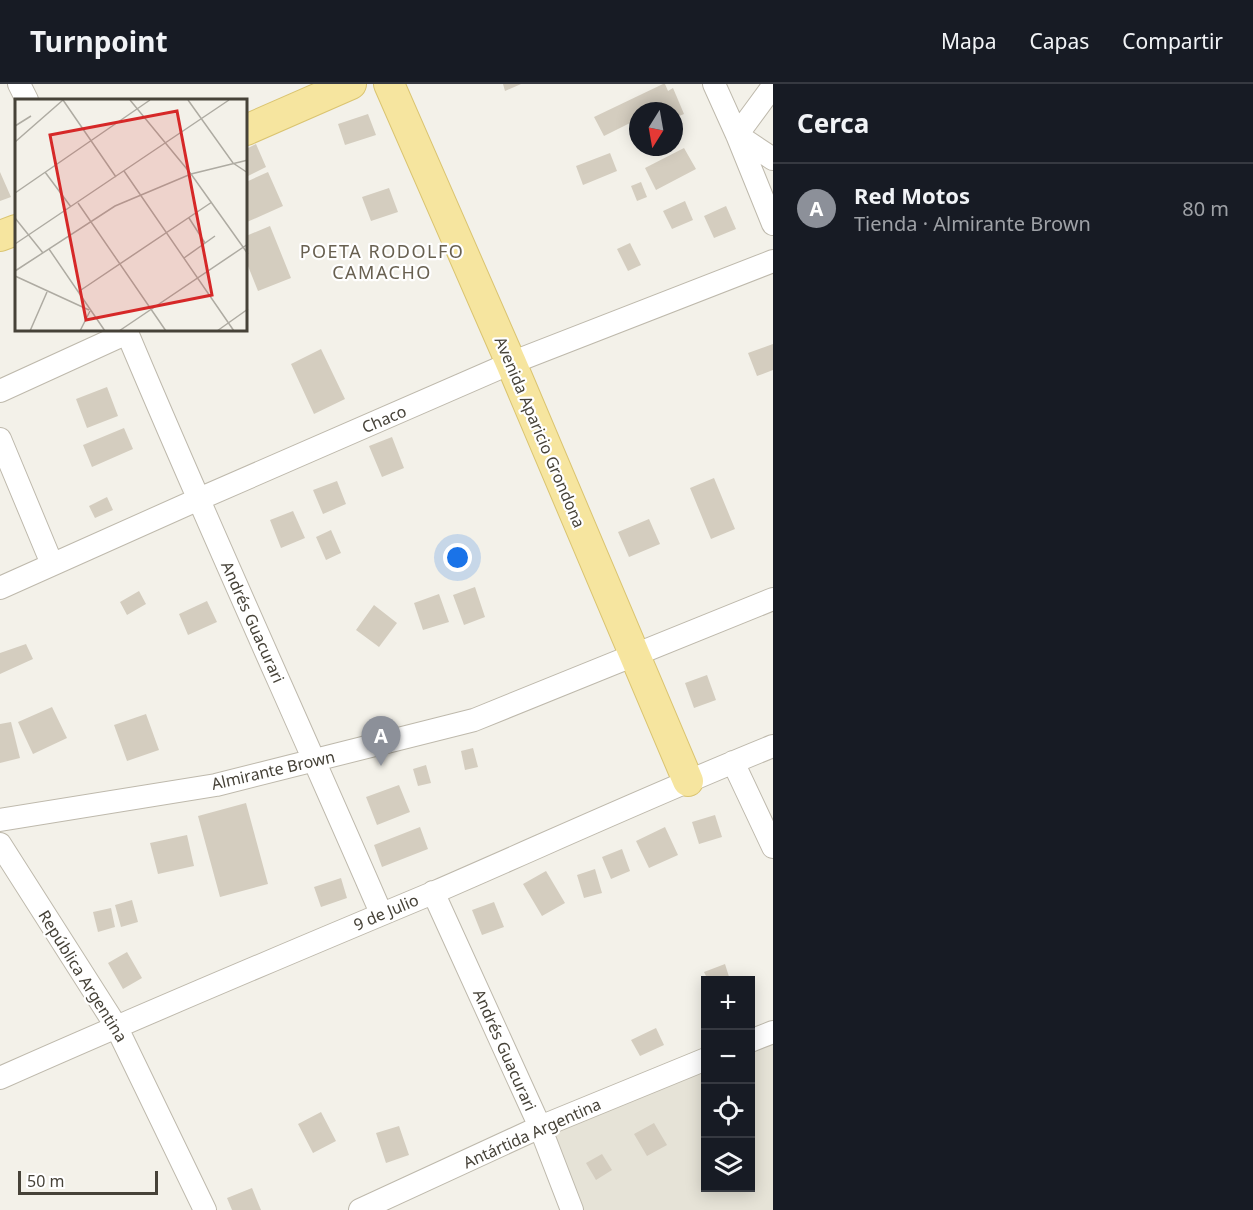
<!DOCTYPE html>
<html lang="es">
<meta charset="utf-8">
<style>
:root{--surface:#171b24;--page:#20242c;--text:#f1f3f6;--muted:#9ea1a6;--line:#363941;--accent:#8c9099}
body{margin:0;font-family:"Noto Sans",sans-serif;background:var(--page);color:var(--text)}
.controls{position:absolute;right:18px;bottom:18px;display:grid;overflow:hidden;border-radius:0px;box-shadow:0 3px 15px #0003}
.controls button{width:54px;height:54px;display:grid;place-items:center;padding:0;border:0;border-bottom:2px solid var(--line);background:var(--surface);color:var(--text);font:30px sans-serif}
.compass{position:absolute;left:629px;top:18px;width:54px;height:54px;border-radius:50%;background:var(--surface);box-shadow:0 3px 15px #0003;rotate:191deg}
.scale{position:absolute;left:18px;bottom:15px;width:140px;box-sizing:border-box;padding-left:6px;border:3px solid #464238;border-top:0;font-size:16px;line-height:21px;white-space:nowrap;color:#464238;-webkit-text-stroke:4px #fff;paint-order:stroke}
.you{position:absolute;left:458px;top:474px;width:21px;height:21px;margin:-15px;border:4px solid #fff;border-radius:50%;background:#1a73e8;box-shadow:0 0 0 9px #1a73e833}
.badge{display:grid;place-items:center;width:39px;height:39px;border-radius:50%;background:var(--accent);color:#fff;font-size:20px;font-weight:700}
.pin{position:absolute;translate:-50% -50px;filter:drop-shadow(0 2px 3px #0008)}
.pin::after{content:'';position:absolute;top:32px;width:21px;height:18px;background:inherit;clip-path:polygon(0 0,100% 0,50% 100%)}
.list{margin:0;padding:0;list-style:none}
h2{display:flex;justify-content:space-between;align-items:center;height:78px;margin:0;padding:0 24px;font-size:26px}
h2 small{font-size:20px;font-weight:400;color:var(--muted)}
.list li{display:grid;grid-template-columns:39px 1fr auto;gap:18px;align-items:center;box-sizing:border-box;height:90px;padding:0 24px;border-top:2px solid var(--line)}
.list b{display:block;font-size:22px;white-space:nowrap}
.list p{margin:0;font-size:20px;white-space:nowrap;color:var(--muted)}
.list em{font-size:20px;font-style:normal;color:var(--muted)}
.icon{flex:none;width:33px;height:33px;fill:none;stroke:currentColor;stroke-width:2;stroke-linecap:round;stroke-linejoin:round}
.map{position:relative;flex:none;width:773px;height:1126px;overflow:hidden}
header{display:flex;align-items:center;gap:36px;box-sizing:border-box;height:84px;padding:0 30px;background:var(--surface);border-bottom:2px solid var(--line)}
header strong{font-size:28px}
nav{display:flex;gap:33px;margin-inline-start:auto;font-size:21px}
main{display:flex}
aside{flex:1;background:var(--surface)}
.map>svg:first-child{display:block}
.residential{fill:#e6e3d7}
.building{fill:#d4cdbf}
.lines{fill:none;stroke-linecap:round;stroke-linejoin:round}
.minor-casing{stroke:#beb9ac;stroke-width:24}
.major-casing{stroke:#dac470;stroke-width:32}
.minor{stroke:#fff;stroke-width:22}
.major{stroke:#f6e59f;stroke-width:30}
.labels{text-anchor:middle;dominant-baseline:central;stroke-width:4.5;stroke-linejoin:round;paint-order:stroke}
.street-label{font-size:16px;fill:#464238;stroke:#fff}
.neighbourhood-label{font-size:18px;letter-spacing:1.5px;fill:#686050;stroke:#fff}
.inset-road{fill:none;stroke:#aeaba2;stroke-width:1.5}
.view{fill:#d62828;fill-opacity:0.15;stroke:#d62828;stroke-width:3}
.inset-edge{fill:none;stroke:#464238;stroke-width:3}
</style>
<header>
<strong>Turnpoint</strong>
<nav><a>Mapa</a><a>Capas</a><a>Compartir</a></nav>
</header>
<main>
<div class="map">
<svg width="773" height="1126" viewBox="0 0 773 1126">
<rect width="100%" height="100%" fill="#f3f1e9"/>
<path class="residential" d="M773,949V1126H565L535,1053L705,979L706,1104H750L751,959Z"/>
<path class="building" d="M503,0H521L505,7Z
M663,0H665L668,7L673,4L684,30L674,34V27H638V47L632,38L604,52L594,33Z
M368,30L376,51L345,61L338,40Z
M256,60L266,83L246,93V65Z
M684,64L696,85L656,106L645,84Z
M610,69L617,87L583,101L576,82Z
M0,88L11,113L0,117Z
M268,88L283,122L247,138L246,98Z
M641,98L647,113L637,117L631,102Z
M389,104L398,128L371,137L362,113Z
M685,117L693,136L672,145L663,127Z
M726,122L736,145L714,154L704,132Z
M270,142L291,194L258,207L246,177V152Z
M630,159L641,181L628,187L617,165Z
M773,260V286L757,292L748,269Z
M321,265L345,315L314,330L291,280Z
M107,303L118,332L87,344L76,315Z
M124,344L133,365L92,383L83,361Z
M392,353L404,384L382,393L369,362Z
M714,394L735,445L711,455L690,404Z
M337,397L346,420L323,430L313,406Z
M107,413L113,426L95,434L89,422Z
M293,427L305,454L281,464L270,436Z
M649,435L660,460L629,473L618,448Z
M331,446L341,469L326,476L316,453Z
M475,503L485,533L464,541L453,511Z
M139,507L146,520L127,531L120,518Z
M439,510L449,538L423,546L414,519Z
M207,517L217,538L188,551L179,530Z
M374,521L397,539L379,563L356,546Z
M26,560L33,575L0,590V569Z
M707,591L716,616L694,624L685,599Z
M52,623L67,654L33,670L18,638Z
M146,630L159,666L127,677L114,641Z
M11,638L20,674L0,679V640Z
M473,664L478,683L465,686L461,667Z
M426,681L431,699L418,702L413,685Z
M399,701L410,728L377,741L366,713Z
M246,719L268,800L220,813L198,732Z
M715,731L722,753L699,760L692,738Z
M420,743L428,765L382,783L374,761Z
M665,743L678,771L649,784L636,757Z
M187,751L194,782L158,790L150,759Z
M622,765L630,787L611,795L602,773Z
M595,785L602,809L584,814L577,791Z
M546,787L565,819L542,832L523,800Z
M341,794L347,814L321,823L314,803Z
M132,816L138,838L121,843L115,821Z
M494,818L504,843L482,851L472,826Z
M111,824L115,843L98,848L93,828Z
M127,868L142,894L123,905L108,879Z
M725,880L730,896H708L704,888Z
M656,944L664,961L640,972L631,956Z
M321,1028L336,1057L313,1069L298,1040Z
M654,1039L667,1061L647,1072L634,1050Z
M399,1042L409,1071L386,1079L376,1049Z
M602,1070L612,1086L596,1096L586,1079Z
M252,1104L261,1126H232L227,1114Z"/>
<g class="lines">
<g class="minor-casing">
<path id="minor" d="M19,0L27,16
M714,0L737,51L773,140
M737,51L773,2
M737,51L773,75
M126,246C208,442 297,635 381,829
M0,307L127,249
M0,355L52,480
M0,504L199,415L511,279L773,177
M733,678L773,763
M0,736L216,701L474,636L773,515
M0,760L116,942L205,1126
M433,808L540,1043L572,1126
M750,957L773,948
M0,994C144,930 289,869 435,808C548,759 659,708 773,662
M360,1126L540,1043L706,975"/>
</g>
<g class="major-casing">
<path id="major" d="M389,0L511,279L688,697
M246,46L351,0
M0,152L16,146"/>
</g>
<use href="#minor" class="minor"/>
<use href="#major" class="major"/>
</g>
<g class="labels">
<g class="street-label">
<text transform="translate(384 335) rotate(-23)">Chaco</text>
<text transform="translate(540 348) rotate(67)">Avenida Aparicio Grondona</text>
<text transform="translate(253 538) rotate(66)">Andrés Guacurari</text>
<text transform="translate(273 686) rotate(-13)">Almirante Brown</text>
<text transform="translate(386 828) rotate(-23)">9 de Julio</text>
<text transform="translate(83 892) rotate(58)">República Argentina</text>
<text transform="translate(505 966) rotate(66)">Andrés Guacurari</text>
<text transform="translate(532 1049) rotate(-24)">Antártida Argentina</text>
</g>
<g class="neighbourhood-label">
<text x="382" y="167">POETA RODOLFO<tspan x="382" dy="21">CAMACHO</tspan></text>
</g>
</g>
<g transform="translate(15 15)">
<rect width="232" height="232" fill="#f3f1e9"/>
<path class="inset-road" d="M48,1L101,78M115,1L176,75L233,155M173,1L218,64L233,74M0,27L16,17M0,43L48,1M109,72L219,232M30,73L56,108M0,94L135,1M63,104L151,232M0,119L28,154M174,119L190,144M0,145L214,1M34,150L90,232M169,159L200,137M0,172L100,107L176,75L233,61M0,177L74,211M63,193L197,103M15,232L32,193M65,232L75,212M104,232L233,145M202,232L233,210"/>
<path class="view" d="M162,12L197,196L71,221L35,36Z"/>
<rect width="232" height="232" class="inset-edge"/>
</g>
</svg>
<div class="controls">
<button>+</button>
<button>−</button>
<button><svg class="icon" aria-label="locate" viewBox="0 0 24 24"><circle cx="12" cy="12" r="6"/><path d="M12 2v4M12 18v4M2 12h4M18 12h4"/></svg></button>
<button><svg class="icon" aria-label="layers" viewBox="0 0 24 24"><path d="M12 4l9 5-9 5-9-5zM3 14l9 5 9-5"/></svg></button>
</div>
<svg class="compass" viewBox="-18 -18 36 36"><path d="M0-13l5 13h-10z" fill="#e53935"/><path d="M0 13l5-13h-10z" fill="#9ea1a6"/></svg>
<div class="scale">50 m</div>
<div class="you"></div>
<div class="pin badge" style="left:381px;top:682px">A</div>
</div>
<aside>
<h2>Cerca<small></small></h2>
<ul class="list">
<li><span class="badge">A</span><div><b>Red Motos</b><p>Tienda · Almirante Brown</p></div><em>80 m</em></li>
</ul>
</aside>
</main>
